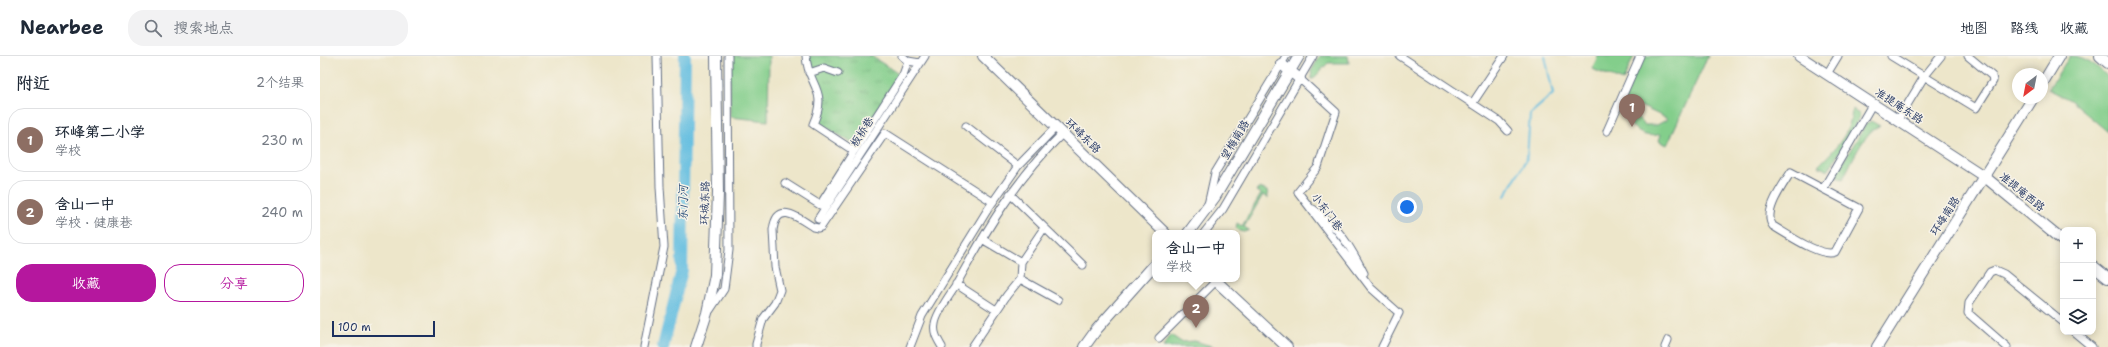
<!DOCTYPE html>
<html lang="zh">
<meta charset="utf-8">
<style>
:root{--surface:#fff;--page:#f2f2f3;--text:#1f2937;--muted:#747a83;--line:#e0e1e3;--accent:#b5179e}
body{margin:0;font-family:"Shantell Sans","LXGW WenKai TC",sans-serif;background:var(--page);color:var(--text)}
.controls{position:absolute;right:12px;bottom:12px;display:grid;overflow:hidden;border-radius:8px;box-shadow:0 2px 10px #0003}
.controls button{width:36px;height:36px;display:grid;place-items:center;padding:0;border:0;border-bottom:1px solid var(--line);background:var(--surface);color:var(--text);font:20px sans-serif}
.compass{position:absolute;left:1692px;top:12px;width:36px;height:36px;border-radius:50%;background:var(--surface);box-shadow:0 2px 10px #0003;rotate:212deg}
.scale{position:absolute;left:12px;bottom:10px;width:103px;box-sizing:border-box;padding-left:4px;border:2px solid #1b2f5e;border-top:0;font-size:11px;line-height:14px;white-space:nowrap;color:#1b2f5e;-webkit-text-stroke:3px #f7f3e8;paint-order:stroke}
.you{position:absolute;left:1087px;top:151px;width:14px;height:14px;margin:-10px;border:3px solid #fff;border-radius:50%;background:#1a73e8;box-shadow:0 0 0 6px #1a73e833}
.badge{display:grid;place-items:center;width:26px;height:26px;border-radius:50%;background:var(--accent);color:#fff;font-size:13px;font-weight:700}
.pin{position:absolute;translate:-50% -33px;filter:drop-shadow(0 1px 2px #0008)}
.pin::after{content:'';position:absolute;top:21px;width:14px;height:12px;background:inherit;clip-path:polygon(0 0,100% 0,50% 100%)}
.popup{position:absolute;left:832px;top:174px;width:88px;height:52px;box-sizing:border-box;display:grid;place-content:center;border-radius:8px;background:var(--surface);filter:drop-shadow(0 1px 3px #0005);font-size:13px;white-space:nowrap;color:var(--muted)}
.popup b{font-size:15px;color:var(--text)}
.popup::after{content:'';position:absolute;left:50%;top:100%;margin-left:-8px;border:8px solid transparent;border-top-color:var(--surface)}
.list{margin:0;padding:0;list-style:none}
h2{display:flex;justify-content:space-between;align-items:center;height:52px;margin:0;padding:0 16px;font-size:17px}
h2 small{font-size:13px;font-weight:400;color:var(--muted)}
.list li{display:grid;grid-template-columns:26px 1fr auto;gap:12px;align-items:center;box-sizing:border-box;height:64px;margin:0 8px 8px;padding:0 8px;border:1px solid var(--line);border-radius:16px}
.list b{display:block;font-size:15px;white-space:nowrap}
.list p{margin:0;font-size:13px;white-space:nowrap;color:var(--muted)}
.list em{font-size:13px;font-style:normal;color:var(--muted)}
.actions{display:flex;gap:8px;padding:12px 16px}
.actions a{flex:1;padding:9px 0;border:1px solid var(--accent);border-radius:16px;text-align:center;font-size:14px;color:var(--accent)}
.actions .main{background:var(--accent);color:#fff}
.icon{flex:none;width:22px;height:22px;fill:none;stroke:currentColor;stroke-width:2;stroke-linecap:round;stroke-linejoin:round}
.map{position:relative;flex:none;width:1788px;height:291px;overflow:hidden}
header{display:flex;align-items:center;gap:24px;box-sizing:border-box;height:56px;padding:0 20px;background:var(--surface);border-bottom:1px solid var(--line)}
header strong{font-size:19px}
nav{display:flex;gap:22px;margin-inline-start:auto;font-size:14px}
.search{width:280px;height:36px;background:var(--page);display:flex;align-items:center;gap:10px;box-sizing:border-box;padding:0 14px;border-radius:16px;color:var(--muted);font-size:15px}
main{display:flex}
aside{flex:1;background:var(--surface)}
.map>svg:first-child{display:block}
.grass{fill:url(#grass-tufts);stroke:#4f7e74}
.park{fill:#83ce8b;stroke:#4f7e74;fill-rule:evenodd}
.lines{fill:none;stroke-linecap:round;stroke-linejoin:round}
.stream{stroke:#62bde0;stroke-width:2}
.river{stroke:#62bde0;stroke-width:12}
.street-casing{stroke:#646f84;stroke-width:9}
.secondary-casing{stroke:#646f84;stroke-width:12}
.street{stroke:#fff;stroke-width:7}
.secondary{stroke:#fff;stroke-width:10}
.labels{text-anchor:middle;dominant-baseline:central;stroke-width:3;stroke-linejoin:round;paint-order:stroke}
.street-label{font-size:11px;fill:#1b2f5e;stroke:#f7f3e8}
.water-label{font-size:12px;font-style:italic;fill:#2d527e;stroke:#f7f3e8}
</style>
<header>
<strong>Nearbee</strong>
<div class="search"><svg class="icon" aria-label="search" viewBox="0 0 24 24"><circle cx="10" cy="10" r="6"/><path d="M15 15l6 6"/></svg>搜索地点</div>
<nav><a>地图</a><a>路线</a><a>收藏</a></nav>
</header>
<main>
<aside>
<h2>附近<small>2个结果</small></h2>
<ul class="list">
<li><span class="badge" style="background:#8d6e63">1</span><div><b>环峰第二小学</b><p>学校</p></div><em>230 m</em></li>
<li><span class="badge" style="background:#8d6e63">2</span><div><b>含山一中</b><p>学校 · 健康巷</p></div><em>240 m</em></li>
</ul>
<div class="actions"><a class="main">收藏</a><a>分享</a></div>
</aside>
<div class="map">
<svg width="1788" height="291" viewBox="0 0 1788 291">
<defs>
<pattern id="grass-tufts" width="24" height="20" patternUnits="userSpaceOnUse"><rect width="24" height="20" fill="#83ce8b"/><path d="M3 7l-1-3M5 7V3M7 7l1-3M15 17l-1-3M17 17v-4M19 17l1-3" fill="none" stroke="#6aa875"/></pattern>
</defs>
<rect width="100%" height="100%" fill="#f7f3e8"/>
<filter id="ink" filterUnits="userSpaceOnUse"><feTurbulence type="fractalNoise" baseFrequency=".025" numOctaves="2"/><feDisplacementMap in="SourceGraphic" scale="8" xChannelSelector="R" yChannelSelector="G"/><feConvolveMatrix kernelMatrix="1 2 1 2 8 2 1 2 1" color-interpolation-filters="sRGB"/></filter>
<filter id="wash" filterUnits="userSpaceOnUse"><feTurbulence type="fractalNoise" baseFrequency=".012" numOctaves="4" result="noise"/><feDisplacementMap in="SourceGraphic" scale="16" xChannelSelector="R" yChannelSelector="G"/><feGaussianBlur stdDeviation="0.9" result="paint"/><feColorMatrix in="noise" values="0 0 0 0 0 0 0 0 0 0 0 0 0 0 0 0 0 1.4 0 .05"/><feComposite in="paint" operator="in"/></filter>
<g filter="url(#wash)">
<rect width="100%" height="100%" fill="#ede6ca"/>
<path class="grass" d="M488,0H551L579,18V20L536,87H532L503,69L500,64L503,48L502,37L491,15Z
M1532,53L1540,59L1539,62L1508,115L1498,110C1515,93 1531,78 1532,53Z
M1551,65L1560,70C1546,72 1529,111 1523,123L1515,119L1546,68Z
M940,132L947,135L948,142L943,139L941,142L924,171L929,174L924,176L919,175L916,172L917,167L922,170L941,138L936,135Z"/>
<path class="park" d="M410,0H449L448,65L410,61Z
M1000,0H1028L1029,7H1008L992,24L991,15Z
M1278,0H1314L1303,25L1272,13Z
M1324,0H1388L1347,89L1339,85L1341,78C1332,81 1322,80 1315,73C1291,53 1314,22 1324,0ZM1312,46L1348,63L1337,69H1325L1315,59Z
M1750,0C1767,0 1776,10 1788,21V76L1750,44L1728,33Z
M851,279L861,286L875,285L895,291H843Z"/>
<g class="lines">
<path class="stream" d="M1185,140L1207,102L1210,58L1233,38L1225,0"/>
<path class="river" d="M343,291L362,214L365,0"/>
</g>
</g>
<g filter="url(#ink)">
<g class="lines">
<g class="street-casing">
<path id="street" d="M486,0C488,31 509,33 493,68L534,95L583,19L588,5
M582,0L588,5L600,7
M1080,0L1179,65L1188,75
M1571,0L1656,52L1673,25L1672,20L1648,0
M489,17L504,12L518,17
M1507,18L1518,0
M980,23L1016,56L998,111L978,136L1051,232L1079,257L1062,291
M1152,48L1184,0
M1578,64L1604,21L1621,0
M646,70L698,110
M1287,75L1320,0
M1471,116L1539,152L1515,196C1501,202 1467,178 1453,170C1442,157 1463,129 1471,116Z
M465,127L500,149L534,95
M1503,133L1553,47
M690,138L763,209
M888,149L895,117L966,0
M993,153C1019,171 1030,190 1044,217
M498,163L605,0
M884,177L903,153L993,0
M662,183L701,206
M700,223L738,244
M636,228L676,254
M390,254L404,233L409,194L408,0
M1754,276L1772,291
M839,282L896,225
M324,291L344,191L340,131L337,0
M436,291V288L443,263L455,247L460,234L455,211L453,174C457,144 479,162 493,171L498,172L501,171L565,77L673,146
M590,291L602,260L668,153L698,110L736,71
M622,291C618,284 613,277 615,268C616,258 629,240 635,231C666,174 696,123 743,77
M652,291L687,239L700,223L701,206L724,172
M1345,291L1348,284
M1687,291L1648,257L1649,247L1670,216L1675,214L1684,218L1743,266"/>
</g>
<g class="secondary-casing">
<path id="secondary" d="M663,0L845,177
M1479,0L1665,121L1743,185
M1780,0L1788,7
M961,8L980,23
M1722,28L1739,0
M868,177L895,141L979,0
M1773,210L1788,222
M894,223L967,291
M376,291L387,257L395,219L398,137L396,0
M764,291L777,273L835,208
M1557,291L1713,42"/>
</g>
<use href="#street" class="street"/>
<use href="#secondary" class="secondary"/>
</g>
</g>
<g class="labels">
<g class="street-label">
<text transform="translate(1579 50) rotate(33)">准提庵东路</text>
<text transform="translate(542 76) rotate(-57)">板桥巷</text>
<text transform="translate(763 80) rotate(44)">环峰东路</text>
<text transform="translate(915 84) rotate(-59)">望梅南路</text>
<text transform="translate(1702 136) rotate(39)">准提庵西路</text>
<text transform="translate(385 147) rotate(-89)">环城东路</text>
<text transform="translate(1007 156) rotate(53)">小东门巷</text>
<text transform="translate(1625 160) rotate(-57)">环峰南路</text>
</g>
<g class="water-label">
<text transform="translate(363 147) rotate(-89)">东门河</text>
</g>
</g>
</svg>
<div class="controls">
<button>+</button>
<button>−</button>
<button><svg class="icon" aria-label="layers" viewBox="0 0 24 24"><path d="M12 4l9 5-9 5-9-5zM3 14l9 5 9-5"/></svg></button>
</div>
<svg class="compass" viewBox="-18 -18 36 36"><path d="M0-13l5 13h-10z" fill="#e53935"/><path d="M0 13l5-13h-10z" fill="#747a83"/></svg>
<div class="scale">100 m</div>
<div class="you"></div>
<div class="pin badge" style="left:1312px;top:71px;background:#8d6e63">1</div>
<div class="pin badge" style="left:876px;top:272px;background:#8d6e63">2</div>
<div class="popup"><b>含山一中</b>学校</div>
</div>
</main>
